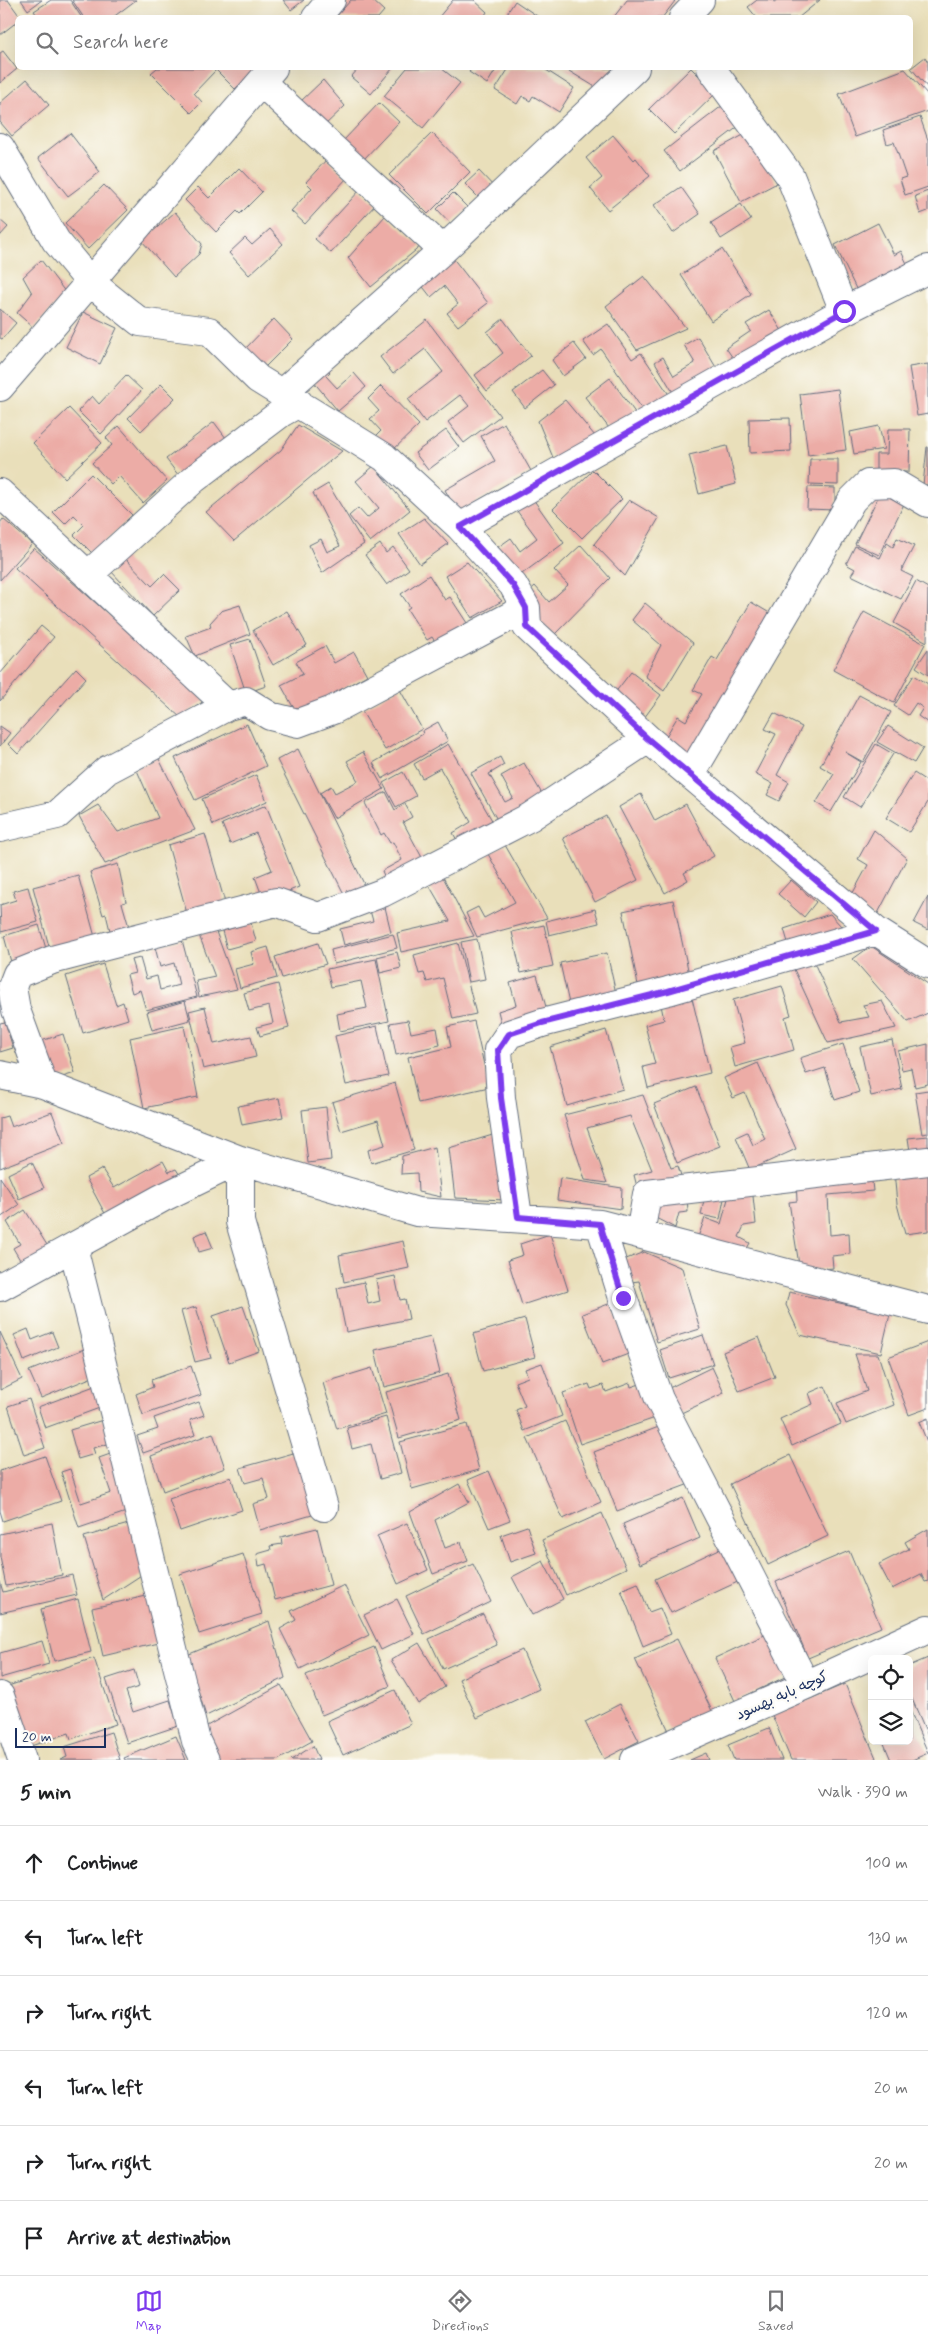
<!DOCTYPE html>
<meta charset="utf-8">
<style>
:root{--surface:#fff;--page:#f2f2f2;--text:#202124;--muted:#757577;--line:#e0e0e0;--accent:#7c3aed}
body{margin:0;font-family:Mynerve,"Playpen Sans Arabic",sans-serif;background:var(--page);color:var(--text)}
.controls{position:absolute;right:15px;bottom:15px;display:grid;overflow:hidden;border-radius:8px;box-shadow:0 5px 20px #0002}
.controls button{width:45px;height:45px;display:grid;place-items:center;padding:0;border:0;border-bottom:1px solid var(--line);background:var(--surface);color:var(--text);font:25px sans-serif}
.scale{position:absolute;left:15px;bottom:12px;width:91px;box-sizing:border-box;padding-left:5px;border:2px solid #1b2f5e;border-top:0;font-size:14px;line-height:18px;white-space:nowrap;color:#1b2f5e;-webkit-text-stroke:4px #fdfcf7;paint-order:stroke}
.stop{position:absolute;width:15px;height:15px;margin:-11px;border:4px solid #7c3aed;border-radius:50%;background:#fff}
.stop.end{background:#7c3aed;border-color:#fff;box-shadow:0 1px 5px #0008}
.list{margin:0;padding:0;list-style:none}
h2{display:flex;justify-content:space-between;align-items:center;height:65px;margin:0;padding:0 20px;font-size:21px}
h2 small{font-size:16px;font-weight:400;color:var(--muted)}
.list li{display:grid;grid-template-columns:32px 1fr auto;gap:15px;align-items:center;box-sizing:border-box;height:75px;padding:0 20px;border-top:1px solid var(--line)}
.list b{display:block;font-size:19px;white-space:nowrap}
.list em{font-size:16px;font-style:normal;color:var(--muted)}
.icon{flex:none;width:28px;height:28px;fill:none;stroke:currentColor;stroke-width:2;stroke-linecap:round;stroke-linejoin:round}
.map{position:relative;flex:none;width:928px;height:1760px;overflow:hidden}
.search{position:absolute;background:var(--surface);box-shadow:0 5px 20px #0002;left:15px;right:15px;top:15px;height:55px;display:flex;align-items:center;gap:12px;box-sizing:border-box;padding:0 18px;border-radius:8px;color:var(--muted);font-size:19px}
.sheet{height:515px;background:var(--surface)}
nav{display:flex;justify-content:space-around;align-items:center;box-sizing:border-box;height:70px;border-top:1px solid var(--line);background:var(--surface);font-size:14px;color:var(--muted)}
nav a{display:grid;justify-items:center;gap:2px}
nav .on{color:var(--accent)}
.map>svg:first-child{display:block}
.building{fill:#ecaca6}
.lines{fill:none;stroke-linecap:round;stroke-linejoin:round}
.minor-casing{stroke:#636d7e;stroke-width:30}
.minor{stroke:#fff;stroke-width:28}
.route{stroke:#7c3aed;stroke-width:6}
.labels{text-anchor:middle;dominant-baseline:central;stroke-width:5;stroke-linejoin:round;paint-order:stroke}
.street-label{font-size:15px;fill:#1b2f5e;stroke:#fdfcf7}
</style>
<div class="map">
<svg width="928" height="1760" viewBox="0 0 928 1760">
<rect width="100%" height="100%" fill="#fdfcf7"/>
<filter id="ink" filterUnits="userSpaceOnUse"><feTurbulence type="fractalNoise" baseFrequency=".02" numOctaves="2"/><feDisplacementMap in="SourceGraphic" scale="10" xChannelSelector="R" yChannelSelector="G"/><feConvolveMatrix kernelMatrix="1 2 1 2 8 2 1 2 1" color-interpolation-filters="sRGB"/></filter>
<filter id="wash" filterUnits="userSpaceOnUse"><feTurbulence type="fractalNoise" baseFrequency=".0096" numOctaves="4" result="noise"/><feDisplacementMap in="SourceGraphic" scale="20" xChannelSelector="R" yChannelSelector="G"/><feGaussianBlur stdDeviation="1.12" result="paint"/><feColorMatrix in="noise" values="0 0 0 0 0 0 0 0 0 0 0 0 0 0 0 0 0 1.4 0 .05"/><feComposite in="paint" operator="in"/></filter>
<g filter="url(#wash)">
<rect width="100%" height="100%" fill="#e9dfba"/>
<g id="blocks">
<path class="building" d="M0,0H8L21,18H18V21L0,35Z
M21,0H42L28,10Z
M51,0H70L82,18H39L34,11Z
M72,0H136L112,18H84Z
M283,0H304L291,10Z
M351,0H372L384,11L378,18H335Z
M453,0H474L487,12L483,18H438Z
M627,0H674L675,1L662,18H613Z
M757,0H772L774,2L777,0H820L798,18H757L748,7Z
M515,1L540,18H504Z
M3,51L17,69L0,83V53Z
M925,57L928,62V88L911,68Z
M157,68H257L235,89L216,70L194,93L202,102L191,113L151,73Z
M359,68H393L371,94L351,77Z
M407,68H441L460,83L423,128L384,96Z
M472,68H497L487,84L469,72Z
M509,68H543L574,88L559,112L533,96L530,101L522,96L517,104L495,90Z
M564,68H616L597,88Z
M691,68L716,93L674,134L649,109Z
M905,69L928,95V111L855,137L839,94Z
M27,79L49,105L12,136L0,122V103Z
M323,80L345,106L323,127L300,102Z
M727,102L743,123L680,171L664,151Z
M379,103L399,122L363,160L343,141Z
M920,117L928,140V187L905,195L900,179L906,177L894,142L887,144L883,130Z
M749,132L777,183L741,202L714,151Z
M70,133L100,172L68,196L38,158Z
M432,133L470,172L428,214L389,175Z
M613,135L634,160L636,158L650,176L608,210L590,188L602,178L586,158Z
M327,159L347,178L305,224L291,211L312,188L306,182Z
M239,168L262,192L240,214L237,211L216,232L185,200L198,187L209,198Z
M479,171L496,189L483,202L465,184Z
M104,185L128,210L88,249L65,223Z
M681,187L700,214L673,233L654,205Z
M360,190L376,204L331,253L315,239Z
M928,191V211L920,214L915,196Z
M453,193L468,208L451,224L437,209Z
M741,204L751,220L721,239L711,223Z
M175,212L202,244L199,254L174,277L142,241Z
M385,216L421,246L371,287L348,258Z
M0,220L8,227L0,236Z
M878,223L894,255L901,251L909,268L858,293L835,245Z
M270,229L283,244L249,275L229,253L245,238L252,245Z
M722,249L751,294L711,321L681,275Z
M452,257L488,303L458,326L447,313L458,304L444,286L431,297L420,283Z
M41,260L66,293L34,328L17,313L32,293L23,277Z
M644,276L686,328L637,350L606,306Z
M0,309L16,323L2,339L0,338Z
M769,310L784,334L737,364L726,348L751,331L746,324Z
M83,312L117,328L100,364L66,347Z
M274,319L293,339L263,369L244,350Z
M503,319L531,356L487,391L475,375L503,353L487,332Z
M427,320L500,416L464,443L448,422L469,406L460,395L425,422L408,399L443,372L425,349L393,374L380,357Z
M608,324L632,359L641,353L670,396L645,413L601,349L593,355L583,341Z
M698,337L717,369L674,394L655,362L663,357L674,376L695,363L684,345Z
M574,343L586,359L563,376L552,360Z
M321,362L330,372L326,376L337,388L354,373L366,387L338,411L307,374Z
M928,364V414L917,416L909,367Z
M542,370L554,385L525,408L513,392Z
M126,375L142,390L101,434L78,411L92,396L99,404Z
M610,378L636,414L609,428L585,397Z
M161,384L175,398L141,431L128,418Z
M381,386L419,425L390,453L375,437L381,431L370,419L379,411L368,399Z
M838,389L846,450L808,455L800,394Z
M565,400L595,436L554,460L538,421Z
M69,408L102,443L65,478L33,443Z
M790,418L791,451L750,453L749,419Z
M214,422L226,438L179,476L166,459Z
M504,423L531,471L458,512L445,490L495,461L481,436Z
M298,425L342,451L234,541L206,512L281,450Z
M119,426L167,481L143,503L119,476L111,484L92,463L112,445L106,438Z
M879,426L884,449L854,454L850,432Z
M888,429H910L909,472H876V454H887Z
M446,430L459,447L428,470L415,453Z
M727,446L736,484L699,494L689,455Z
M927,447H928V485H923Z
M810,459H838V485L809,484Z
M374,466L410,510L370,542L349,516L358,508L367,518L379,508L356,481Z
M593,470L622,499L582,538L553,509Z
M91,474L132,515L93,554L74,535L84,525L74,515L65,524L53,512Z
M328,484L364,544L322,573L309,545L321,539L327,552L340,546L313,493Z
M808,487L835,488V510L807,509Z
M880,493L904,504L879,555L855,544Z
M533,499L564,543L515,579L494,550L511,538L520,551L537,538L517,511Z
M629,500L659,518L625,576L594,544Z
M424,518L448,544L420,564L399,534Z
M3,519L32,544L0,580V523Z
M897,538L914,546L901,571L913,577L901,599L851,575L855,569L846,564L855,546L880,558L887,543L893,547Z
M380,544L386,553L393,547L409,569L387,585L365,555Z
M581,545L610,578L554,635L532,615L527,593L535,586L549,602L568,585L554,570Z
M34,548L205,700L181,718L15,568Z
M123,556L152,586L164,574L180,590L153,616L109,569Z
M467,562L502,601L472,618L445,576Z
M429,575L445,600L450,597L467,623L436,643L432,637L427,640L407,609L410,607L401,594Z
M916,581L928,588L927,642L894,623Z
M751,602L778,618L695,761L662,743L678,716L686,721L702,694L693,690L712,657L717,660Z
M645,603L693,643L664,691L645,676L661,645L632,620Z
M240,605L250,634L195,656L186,636L211,627L210,623L221,611Z
M287,611L307,645L273,665L253,630Z
M864,612L925,644L894,703L833,670Z
M41,626L54,637L0,701V674Z
M250,639L266,686L246,693L230,645Z
M325,646L334,663L354,652L367,675L297,714L281,685L303,674L296,662Z
M928,649V675L916,667Z
M76,668L86,678L18,754L8,744Z
M631,672L661,695L644,718L614,694Z
M914,675L928,684V723L918,716L923,708L916,703L908,715L894,706Z
M399,688L422,729L385,750L361,710Z
M859,695L891,712L863,762L845,752L861,762L831,812L816,803L834,774L820,766Z
M774,713L802,727L777,775L789,782L779,801L767,795L773,784L755,774L776,734L765,729Z
M438,722L448,741L382,779L373,763L423,734L422,731Z
M247,724L266,766L195,800L175,758Z
M0,726L10,733L0,746Z
M888,726L923,748L914,763L877,742Z
M448,744L497,829L462,849L453,833L471,822L440,768L422,778L414,764Z
M876,744L893,754L860,807L844,797Z
M298,749L367,890L347,900L277,760Z
M363,752L384,789L334,818L320,793L331,786L335,793L358,781L347,761Z
M158,757L195,830L105,864L79,816L98,805L118,832L158,818L136,768Z
M500,757L504,765L489,774L505,802L513,798L501,776L524,763L545,799L500,825L471,773Z
M403,772L416,796L396,807L383,783Z
M914,773L928,782V802L909,832L886,818Z
M256,775L267,801L213,825L202,799Z
M386,792L395,810L405,804L412,817L403,822L426,865L388,885L382,871L402,860L393,842L390,843L384,833L381,835L365,803Z
M641,794L655,821L686,804L714,856L684,873L688,880L665,893L619,807Z
M266,805L299,887L264,901L255,877L272,870L256,833L230,844L222,824Z
M606,816L638,880L595,902L563,838Z
M874,830L907,858L876,917L848,902L868,865L858,859Z
M205,834L226,906L188,917L168,845Z
M505,845L547,918L477,937L466,913L478,907L484,918L515,902L488,854Z
M118,864L126,902L122,903L131,934L112,939L106,914L103,915L90,872Z
M78,875L95,937L50,950L33,887Z
M443,877L474,936L401,952L397,933L450,921L429,885Z
M791,880L816,902L804,917L778,894Z
M28,887L38,922L1,932L0,905L16,900L13,891Z
M928,897V930L914,923Z
M673,900L689,974L638,985L623,911Z
M384,903L391,932L344,945L340,929L373,921L369,907Z
M595,909L599,923L549,935L546,921Z
M830,914L841,926L839,934L790,949L784,929Z
M251,923L256,941L227,949L222,931Z
M39,925L47,952L11,962L4,936Z
M544,925L553,966L521,973L512,932Z
M215,929L237,989L199,997L196,981L215,977L199,935Z
M393,934L397,948L334,964L331,950Z
M477,939L485,979L469,982L461,942Z
M182,940L197,997L146,1010L140,990L132,993L127,975L135,973L131,960L140,958L146,979L157,976L160,990L179,985L174,963L160,967L155,947Z
M318,943L326,964L282,978L275,957Z
M458,943L476,1014L453,1019L443,978L427,982L424,973L419,974L414,955Z
M871,946L928,984V1013L908,1022L853,959Z
M268,947L277,978L240,988L235,969L254,964L251,952Z
M397,952L401,968L380,973L377,957Z
M607,953L617,998L570,1008L560,963Z
M811,956L841,1022L869,1017L863,1005L882,1001L896,1028L828,1043L791,963Z
M376,959L389,1021L340,1031L337,1014L367,1008L361,981L331,987L327,969Z
M103,964L116,1005L123,1002L128,1019L83,1033L66,976Z
M537,975L548,1014L502,1027L498,1011L516,1005L510,983Z
M278,984L289,1028L260,1036L257,1027L273,1023L269,1006L249,1011L244,993Z
M782,986L791,1015L785,1017L794,1050L735,1067L730,1047L745,1043L733,1000Z
M692,998L710,1073L648,1088L643,1067L655,1064L645,1025L664,1020L661,1005Z
M185,1001L190,1020L152,1030L147,1012Z
M205,1007L214,1044L251,1036L256,1057L203,1069L189,1011Z
M408,1020L411,1033L437,1028L440,1045L396,1055L390,1023Z
M474,1021L489,1087L418,1103L408,1057L451,1047L447,1027Z
M5,1022L13,1048L0,1052V1023Z
M184,1026L198,1097L144,1108L130,1038Z
M377,1026L388,1076L346,1085L335,1036Z
M606,1030L623,1089L567,1106L550,1047Z
M63,1034L75,1073L53,1080L41,1041Z
M892,1040L902,1089L871,1096L860,1047Z
M843,1044L859,1092L835,1100L825,1068L806,1074L800,1058Z
M928,1044V1084L915,1087L911,1068L902,1070L898,1051Z
M758,1063L796,1149L750,1170L736,1137L747,1132L753,1145L765,1139L745,1093L733,1098L724,1078Z
M395,1083L414,1150L371,1163L368,1150L385,1145L378,1120L341,1131L332,1102Z
M696,1087L720,1146L677,1163L654,1104Z
M928,1090V1133L922,1134L915,1092Z
M643,1095L671,1168L678,1166L683,1182L638,1191L634,1175L652,1170L630,1116L587,1128L607,1183L585,1180L564,1115Z
M279,1098L283,1117L242,1125L238,1106Z
M326,1107L331,1160L308,1163L302,1110Z
M52,1112L64,1143L0,1168V1118L7,1116L11,1127Z
M496,1134L506,1200L455,1198L449,1148Z
M928,1136V1156L911,1158L908,1138Z
M435,1147L441,1197L418,1192L417,1173L401,1174L402,1156Z
M163,1161L169,1172L176,1169L183,1180L109,1221L86,1178L102,1169L114,1188Z
M32,1162L44,1188L19,1199L8,1174Z
M928,1168V1231L905,1234L897,1204L894,1171Z
M871,1173L873,1191L828,1195L830,1235L849,1233L850,1254L832,1256L833,1268L800,1271L789,1202L797,1201L796,1180Z
M0,1177L19,1205L0,1218Z
M560,1178L622,1188L621,1209L557,1200Z
M752,1187L756,1224L744,1226L739,1237L750,1243L745,1252L698,1237L705,1218L721,1224L731,1188Z
M687,1195L688,1212L679,1213L675,1228L652,1216L653,1197Z
M705,1195L724,1199L720,1219L701,1215Z
M25,1210L52,1253L26,1270L13,1248L20,1244L7,1222Z
M206,1231L213,1248L199,1252L194,1236Z
M550,1234L568,1290L522,1305L508,1260L523,1255L520,1244Z
M403,1241L409,1268L344,1282L339,1255Z
M644,1252L682,1268L700,1329L657,1342L639,1281L624,1283L616,1263Z
M395,1276L400,1300L405,1299L409,1319L346,1332L337,1288L364,1282L368,1304L380,1301L376,1280Z
M789,1292L890,1314L881,1353L800,1335L786,1305Z
M611,1303L631,1353L602,1364L582,1314Z
M243,1306L259,1351L229,1362L213,1316Z
M196,1307L211,1358L195,1362L181,1311Z
M525,1319L535,1357L483,1371L473,1334Z
M28,1329L32,1340L52,1332L58,1347L24,1361L14,1335Z
M0,1332L22,1379L0,1390Z
M703,1335L713,1364L669,1378L660,1350Z
M431,1337L440,1373L384,1387L375,1350Z
M759,1337L775,1377L739,1391L723,1352Z
M928,1342V1408L909,1415L888,1357Z
M89,1347L100,1374L41,1398L29,1371Z
M855,1354H878L894,1405L846,1424L837,1403L867,1391Z
M542,1363L562,1416L524,1431L516,1410L525,1406L515,1382L528,1377L525,1369Z
M191,1366L201,1395L143,1415L136,1394L153,1387L151,1380Z
M712,1367L724,1393L679,1414L667,1389Z
M372,1368L386,1414L337,1429L323,1383Z
M448,1374L461,1420L399,1438L386,1392Z
M649,1381L661,1416L580,1444L563,1393L589,1384L591,1389L603,1385L606,1392L630,1383L631,1387Z
M97,1385L105,1406L45,1428L38,1407Z
M825,1386L841,1424L792,1446L780,1419L813,1404L809,1393Z
M29,1399L45,1448L24,1455L8,1406Z
M199,1402L204,1415L190,1420L195,1435L143,1453L137,1436L158,1429L154,1418Z
M386,1417L401,1473L380,1479L371,1444L352,1449L347,1428Z
M928,1418V1444L919,1422Z
M103,1420L111,1443L93,1448L95,1454L78,1459L70,1430Z
M565,1421L601,1502L563,1519L527,1438Z
M669,1423L692,1483L617,1511L594,1452Z
M467,1424L479,1470L412,1489L400,1442Z
M213,1433L225,1468L163,1491L151,1456Z
M116,1452L135,1509L79,1528L61,1472L70,1469L81,1503L111,1493L99,1458Z
M297,1452L319,1513L260,1530L253,1504L269,1499L263,1478L245,1483L240,1468Z
M790,1455L828,1536L768,1565L730,1484Z
M45,1456L61,1501L3,1521L0,1511V1471Z
M489,1471L510,1520L489,1528L468,1480Z
M231,1477L242,1510L180,1531L169,1499Z
M459,1484L469,1502L435,1520L445,1548L461,1542L468,1561L433,1574L410,1512Z
M683,1498L700,1538L640,1564L623,1524Z
M602,1513L626,1568L566,1595L542,1540Z
M135,1522L149,1570L103,1600L84,1537Z
M52,1523L62,1575L6,1586L0,1557V1534Z
M407,1523L428,1570L398,1584L377,1536Z
M527,1526L536,1553L510,1562L501,1535Z
M317,1528L331,1585L275,1600L266,1564L259,1566L257,1554L271,1550L270,1546L282,1544L281,1537Z
M928,1529V1581L925,1582L921,1574L892,1589L879,1564L909,1549L905,1542Z
M728,1545L744,1579L671,1613L655,1579Z
M849,1551L881,1627L808,1658L776,1582Z
M243,1554L262,1614L199,1634L180,1574Z
M543,1561L563,1599L532,1615L512,1577Z
M473,1564L491,1602L424,1634L406,1596Z
M72,1575L77,1595L0,1613V1582L3,1592Z
M638,1583L649,1612L660,1608L671,1634L643,1646L621,1590Z
M344,1585L369,1635L300,1669L280,1629L296,1620L291,1611Z
M151,1595L162,1642L103,1656L92,1608Z
M78,1599L91,1652L54,1661L41,1609Z
M397,1599L414,1634L381,1650L364,1615Z
M483,1614L497,1645L443,1669L429,1639Z
M269,1621L285,1678L206,1716L187,1655Z
M769,1633L789,1675L735,1701L715,1658Z
M677,1639L712,1711L669,1731L635,1659Z
M42,1641L49,1664L0,1678V1653Z
M419,1643L445,1687L418,1704L391,1660Z
M374,1647L390,1686L322,1715L306,1675Z
M522,1650L539,1689L477,1718L459,1679Z
M94,1658L116,1724L71,1739L69,1733L28,1747L8,1686Z
M928,1658V1736L909,1692V1666Z
M134,1670L139,1687L126,1691L133,1712L170,1700L178,1726L127,1743L106,1679Z
M845,1684L876,1758L872,1760H791L772,1715Z
M281,1685L312,1741L278,1760H214L205,1727Z
M395,1690L411,1724L343,1755L327,1721Z
M620,1704L639,1741L604,1759L585,1722Z
M909,1708L928,1753L912,1760H891L883,1741H909Z
M769,1728L782,1760H734L728,1745Z
M111,1732L120,1760H60L67,1757L64,1747Z
M176,1736L186,1760H125L124,1758Z
M313,1746L319,1760H291Z
M706,1753L709,1760H690Z"/>
</g>
</g>
<g filter="url(#ink)">
<use href="#blocks" fill-opacity="0" stroke="#636d7e" stroke-width="1"/>
<g class="lines">
<g class="minor-casing">
<path id="minor" d="M316,18L331,0
M683,18L700,0
M711,68L790,176L844,311
M261,82L443,250
M0,147L56,241L90,282L140,322L209,331L258,379L384,457L460,527L513,585L526,608L527,627L648,739L876,931L928,964
M0,387L273,68
M282,393L443,250L635,68
M0,493L228,706
M460,527L844,311L928,269
M88,575L194,479L281,413L299,403
M691,774L852,500L868,484L894,483L928,503
M0,828L57,815L107,770L228,706L246,701L270,716L298,723L333,710L526,608
M0,1075L43,1084L240,1160L417,1212L600,1224L928,1310
M43,1084L16,1010L12,987L17,974L52,960L276,902L318,917L382,893L530,817L648,739
M518,1217L501,1098L498,1050L509,1034L542,1023L668,991L876,931
M600,1224L623,1298L659,1399L806,1685
M640,1234L647,1194L928,1161
M73,1247L196,1741L205,1760
M0,1287L162,1198L240,1160V1222L324,1507
M0,1696L22,1760
M635,1760L806,1685L928,1629"/>
</g>
<use href="#minor" class="minor"/>
</g>
</g>
<g class="lines" filter="url(#ink)">
<path class="route" d="M623,1298L600,1224L518,1217L501,1098L498,1050L509,1034L542,1023L668,991L876,931L648,739L527,627L526,608L513,585L460,527L844,311"/>
</g>
<g class="labels">
<g class="street-label">
<text transform="translate(782 1696) rotate(-24)">کوچه بابه بهسود</text>
</g>
</g>
</svg>
<div class="controls">
<button><svg class="icon" aria-label="locate" viewBox="0 0 24 24"><circle cx="12" cy="12" r="6"/><path d="M12 2v4M12 18v4M2 12h4M18 12h4"/></svg></button>
<button><svg class="icon" aria-label="layers" viewBox="0 0 24 24"><path d="M12 4l9 5-9 5-9-5zM3 14l9 5 9-5"/></svg></button>
</div>
<div class="scale">20 m</div>
<div class="stop" style="left:844px;top:311px"></div>
<div class="stop end" style="left:623px;top:1298px"></div>
<div class="search"><svg class="icon" aria-label="search" viewBox="0 0 24 24"><circle cx="10" cy="10" r="6"/><path d="M15 15l6 6"/></svg>Search here</div>
</div>
<section class="sheet">
<h2>5 min<small>Walk · 390 m</small></h2>
<ul class="list">
<li><svg class="icon" aria-label="ahead" viewBox="0 0 24 24"><path d="M12 20V5M6 11l6-6 6 6"/></svg><div><b>Continue</b></div><em>100 m</em></li>
<li><svg class="icon" aria-label="left" viewBox="0 0 24 24"><path d="M17 20v-9H6M10 6l-5 5 5 5"/></svg><div><b>Turn left</b></div><em>130 m</em></li>
<li><svg class="icon" aria-label="right" viewBox="0 0 24 24"><path d="M7 20v-9h11M14 6l5 5-5 5"/></svg><div><b>Turn right</b></div><em>120 m</em></li>
<li><svg class="icon" aria-label="left" viewBox="0 0 24 24"><path d="M17 20v-9H6M10 6l-5 5 5 5"/></svg><div><b>Turn left</b></div><em>20 m</em></li>
<li><svg class="icon" aria-label="right" viewBox="0 0 24 24"><path d="M7 20v-9h11M14 6l5 5-5 5"/></svg><div><b>Turn right</b></div><em>20 m</em></li>
<li><svg class="icon" aria-label="arrive" viewBox="0 0 24 24"><path d="M6 21V4h12l-3 4 3 4H6"/></svg><div><b>Arrive at destination</b></div></li>
</ul>
</section>
<nav>
<a class="on"><svg class="icon" aria-label="map" viewBox="0 0 24 24"><path d="M3 6l6-2 6 2 6-2v14l-6 2-6-2-6 2zM9 4v14M15 6v14"/></svg>Map</a>
<a><svg class="icon" aria-label="directions" viewBox="0 0 24 24"><path d="M12 3l9 9-9 9-9-9zM9 14v-3h6M13 9l2 2-2 2"/></svg>Directions</a>
<a><svg class="icon" aria-label="saved" viewBox="0 0 24 24"><path d="M7 4h10v16l-5-4-5 4z"/></svg>Saved</a>
</nav>
